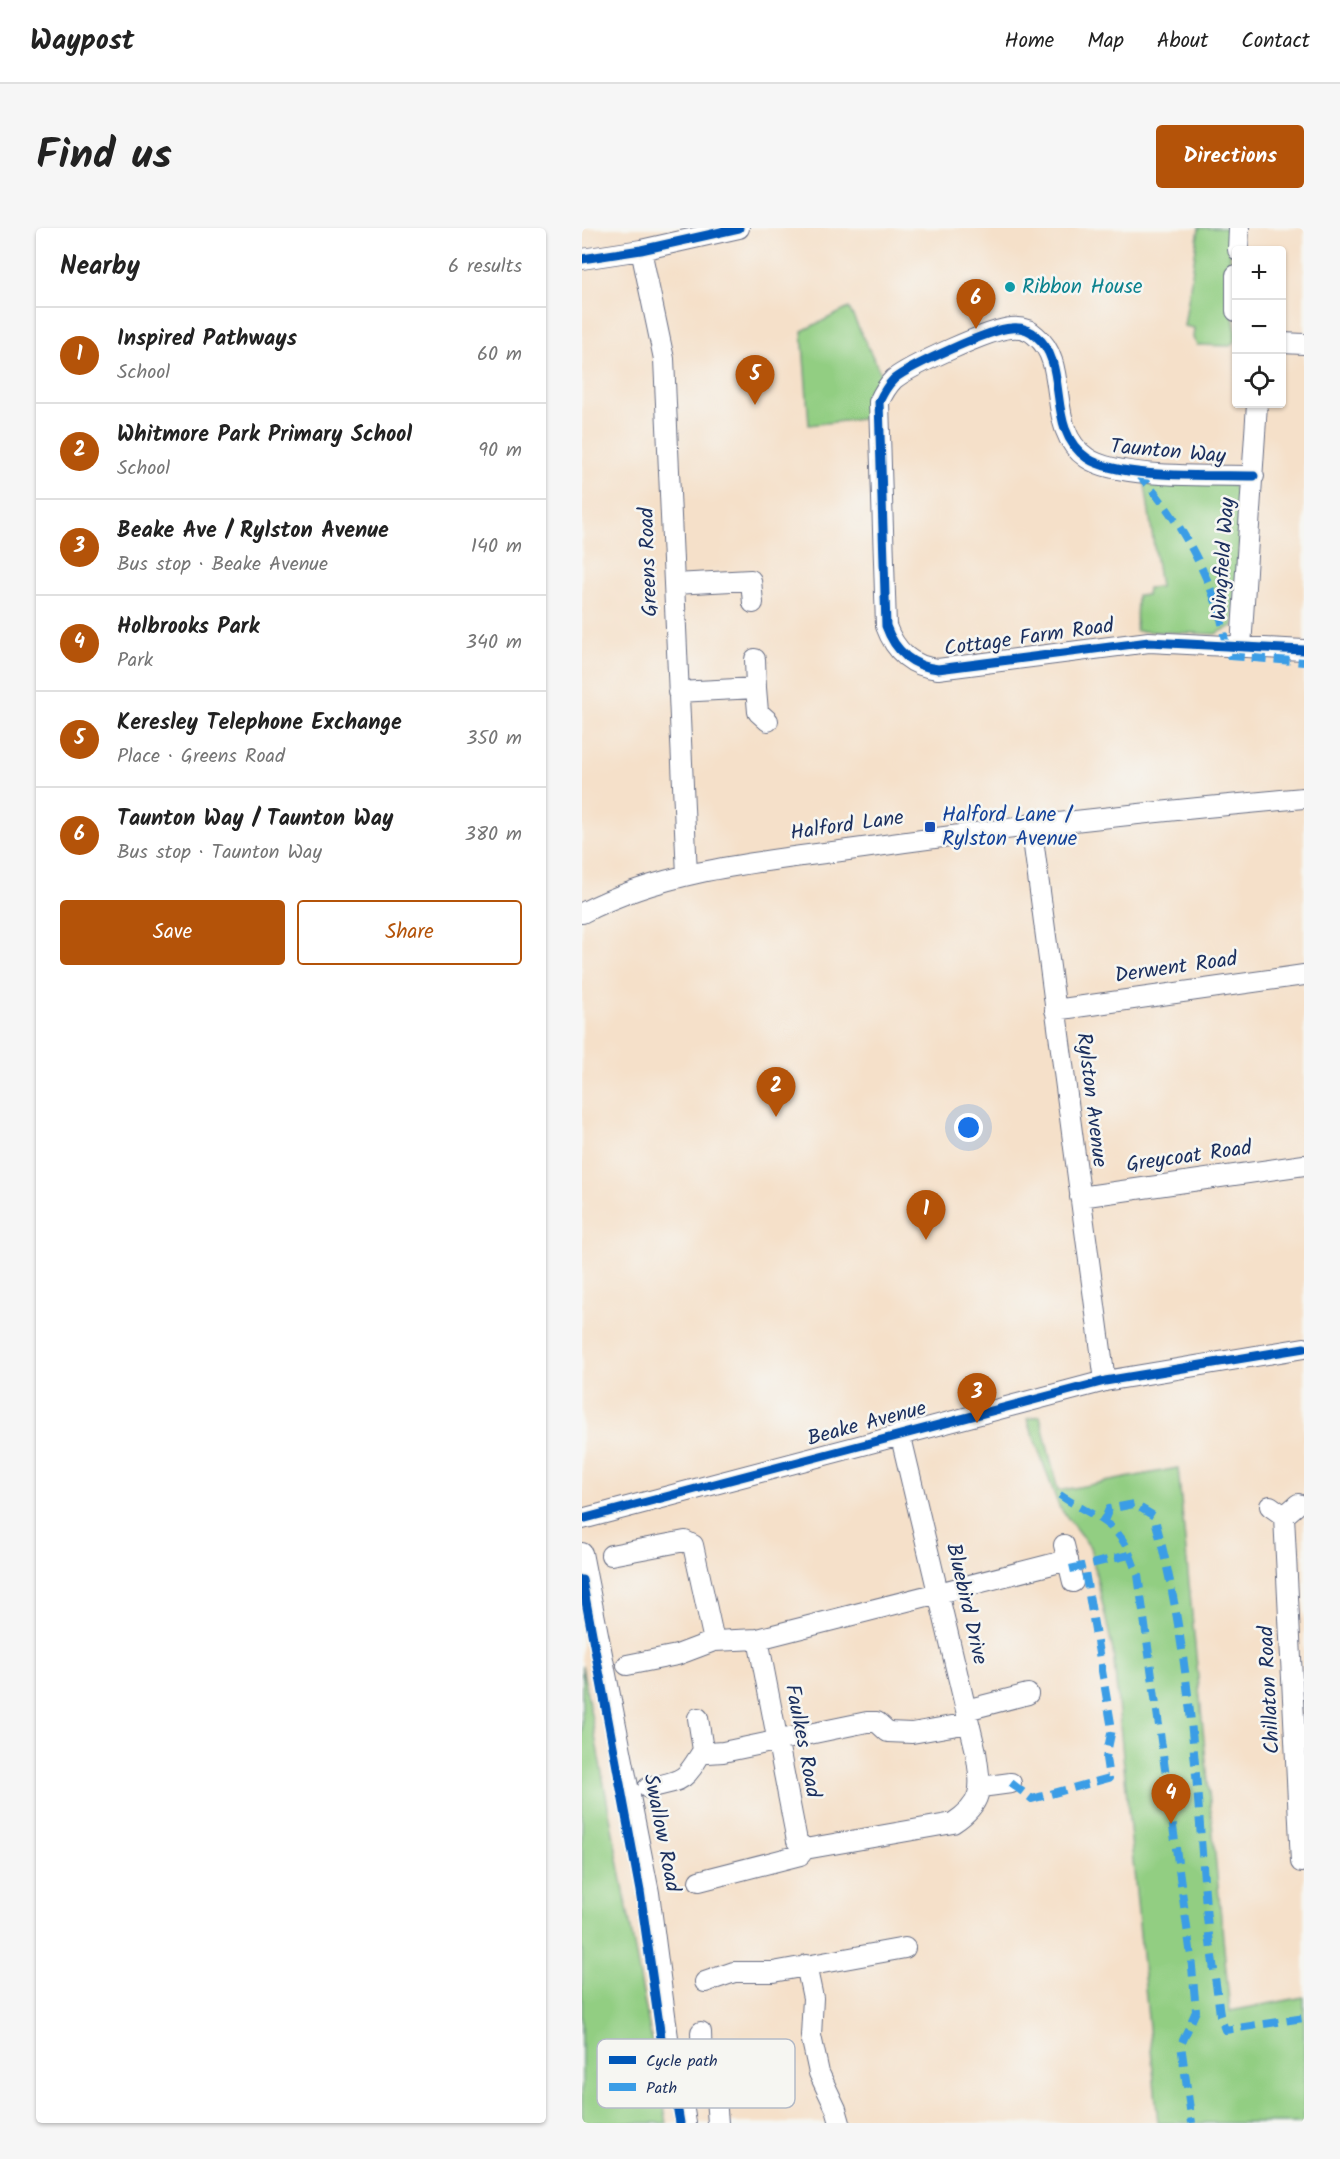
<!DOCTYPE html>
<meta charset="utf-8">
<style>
:root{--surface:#fff;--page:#f6f6f6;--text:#222;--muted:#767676;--line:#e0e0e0;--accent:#b45309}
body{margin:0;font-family:Kalam,sans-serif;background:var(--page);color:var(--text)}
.controls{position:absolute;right:18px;top:18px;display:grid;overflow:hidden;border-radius:6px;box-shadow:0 2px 4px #0004}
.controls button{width:54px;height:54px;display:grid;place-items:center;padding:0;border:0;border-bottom:2px solid var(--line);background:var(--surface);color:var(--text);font:30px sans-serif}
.you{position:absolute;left:387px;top:900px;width:21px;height:21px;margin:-15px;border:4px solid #fff;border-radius:50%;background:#1a73e8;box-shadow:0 0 0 9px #1a73e833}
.badge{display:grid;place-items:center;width:39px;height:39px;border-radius:50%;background:var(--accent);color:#fff;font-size:20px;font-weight:700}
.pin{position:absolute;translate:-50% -50px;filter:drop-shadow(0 2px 3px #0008)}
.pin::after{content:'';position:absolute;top:32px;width:21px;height:18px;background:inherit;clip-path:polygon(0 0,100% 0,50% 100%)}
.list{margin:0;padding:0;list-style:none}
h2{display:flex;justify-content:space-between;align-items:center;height:78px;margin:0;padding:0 24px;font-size:26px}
h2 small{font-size:20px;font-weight:400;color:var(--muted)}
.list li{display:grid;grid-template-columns:39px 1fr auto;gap:18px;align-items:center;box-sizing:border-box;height:96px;padding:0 24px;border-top:2px solid var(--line)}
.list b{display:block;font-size:22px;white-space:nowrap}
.list p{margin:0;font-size:20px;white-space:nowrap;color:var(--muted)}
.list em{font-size:20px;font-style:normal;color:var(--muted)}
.actions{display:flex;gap:12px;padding:18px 24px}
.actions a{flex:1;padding:14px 0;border:2px solid var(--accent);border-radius:6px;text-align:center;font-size:21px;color:var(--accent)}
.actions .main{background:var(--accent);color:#fff}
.icon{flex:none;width:33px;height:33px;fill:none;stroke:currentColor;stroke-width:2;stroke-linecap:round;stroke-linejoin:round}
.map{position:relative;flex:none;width:722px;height:1895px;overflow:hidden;border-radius:6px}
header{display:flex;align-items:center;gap:36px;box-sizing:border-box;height:84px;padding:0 30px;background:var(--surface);border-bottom:2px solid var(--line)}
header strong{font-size:28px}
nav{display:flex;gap:33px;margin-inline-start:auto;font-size:21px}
.intro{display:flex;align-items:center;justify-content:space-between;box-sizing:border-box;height:144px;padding:0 36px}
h1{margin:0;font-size:42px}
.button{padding:15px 27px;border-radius:6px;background:var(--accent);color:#fff;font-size:21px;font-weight:700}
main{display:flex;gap:36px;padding:0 36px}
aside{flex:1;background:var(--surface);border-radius:6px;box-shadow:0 2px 4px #0004}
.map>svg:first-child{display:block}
.green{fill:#92ce82;stroke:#567e70;stroke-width:1.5}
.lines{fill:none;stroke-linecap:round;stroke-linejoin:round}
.minor-casing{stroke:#676d83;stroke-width:22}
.minor{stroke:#fff;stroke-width:20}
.quiet{stroke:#3b9de6;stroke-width:8;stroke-dasharray:15 8;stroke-linecap:butt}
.cycleway-casing{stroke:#f6f6f2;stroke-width:13}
.cycleway{stroke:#0057b8;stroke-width:9}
.culture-dot{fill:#0f9aa8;stroke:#f6f6f2;stroke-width:2}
.transit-dot{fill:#1a4fb4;stroke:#f6f6f2;stroke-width:2}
.labels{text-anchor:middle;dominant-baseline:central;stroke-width:5;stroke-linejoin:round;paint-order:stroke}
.culture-label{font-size:21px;fill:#0d838f;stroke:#f6f6f2;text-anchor:start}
.street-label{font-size:21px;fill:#1b2f5e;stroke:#f6f6f2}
.transit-label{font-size:21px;fill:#164399;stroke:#f6f6f2;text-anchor:start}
.key{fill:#f6f6f2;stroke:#b4bac6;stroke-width:1.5}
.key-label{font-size:16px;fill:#1b2f5e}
</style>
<header>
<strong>Waypost</strong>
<nav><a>Home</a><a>Map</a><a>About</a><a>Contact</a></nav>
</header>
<div class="intro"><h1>Find us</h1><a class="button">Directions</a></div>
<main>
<aside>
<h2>Nearby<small>6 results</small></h2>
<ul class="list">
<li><span class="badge">1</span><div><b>Inspired Pathways</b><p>School</p></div><em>60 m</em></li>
<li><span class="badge">2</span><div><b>Whitmore Park Primary School</b><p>School</p></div><em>90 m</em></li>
<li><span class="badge">3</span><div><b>Beake Ave / Rylston Avenue</b><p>Bus stop · Beake Avenue</p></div><em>140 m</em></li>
<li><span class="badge">4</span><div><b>Holbrooks Park</b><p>Park</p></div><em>340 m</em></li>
<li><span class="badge">5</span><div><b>Keresley Telephone Exchange</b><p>Place · Greens Road</p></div><em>350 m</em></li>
<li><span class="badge">6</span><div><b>Taunton Way / Taunton Way</b><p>Bus stop · Taunton Way</p></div><em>380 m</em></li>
</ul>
<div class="actions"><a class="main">Save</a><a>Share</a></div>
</aside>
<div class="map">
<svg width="722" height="1895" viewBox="0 0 722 1895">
<rect width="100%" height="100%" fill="#f6f6f2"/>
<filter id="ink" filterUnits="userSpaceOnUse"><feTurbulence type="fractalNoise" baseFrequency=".0167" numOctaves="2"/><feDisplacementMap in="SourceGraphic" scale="12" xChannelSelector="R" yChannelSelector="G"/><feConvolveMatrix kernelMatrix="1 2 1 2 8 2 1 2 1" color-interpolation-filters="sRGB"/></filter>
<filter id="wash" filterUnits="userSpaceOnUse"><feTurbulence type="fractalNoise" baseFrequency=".008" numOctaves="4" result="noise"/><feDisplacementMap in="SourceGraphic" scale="24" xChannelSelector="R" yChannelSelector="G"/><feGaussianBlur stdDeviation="1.35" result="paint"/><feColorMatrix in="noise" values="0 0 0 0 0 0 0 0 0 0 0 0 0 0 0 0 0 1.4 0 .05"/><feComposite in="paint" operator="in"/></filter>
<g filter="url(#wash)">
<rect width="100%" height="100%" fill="#f5e0c9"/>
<path class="green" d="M617,0H651C649,22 645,46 647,68C648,83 655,96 654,111L648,118L615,117L611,110L612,100L602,98Z
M267,80L301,150L289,173L288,190L227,197L220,103Z
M562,250L648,256L661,268L651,398L633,406L554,403L555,367H565L566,360L578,359Z
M458,1188L476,1263L596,1240L648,1783L722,1769V1895H576L531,1423L508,1319L477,1279L445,1191Z
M0,1438L85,1895H0Z"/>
</g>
<g filter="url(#ink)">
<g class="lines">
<g class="minor-casing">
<path id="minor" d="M59,22L82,131L105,647
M656,22L657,0
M0,31L59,22L157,0
M654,47V83
M700,115L722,116
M672,248C633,247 535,251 505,230C462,201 489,136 454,108C447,101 439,99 429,100C409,101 328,138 312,151C305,158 301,165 297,174L304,398C313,423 329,438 356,441L567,414L722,422
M92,356L169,352L171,375
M659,419L675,176
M173,431L174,460
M96,464L174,460L176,484L186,493
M449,596L523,1153
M0,685C87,640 186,633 281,620C428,599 574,583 722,570
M473,782L722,747
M498,969L722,937
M688,1278L702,1288L716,1276
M702,1288L719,1634
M0,1291L523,1153L722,1120
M482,1317L491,1354
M0,1325L67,1665L88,1825L97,1851L104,1895
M29,1327L103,1313L111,1317L132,1413
M176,1411L215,1613L223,1621
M45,1437L95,1427L132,1413L176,1411L486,1332
M384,1482L446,1466
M121,1522L126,1525L141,1524L285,1494H295L306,1504L330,1505L387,1495
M399,1559L429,1555
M66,1560C102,1552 102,1554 121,1522L116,1490
M117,1653L218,1627L223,1621L371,1595C403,1574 399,1559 394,1524L318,1205
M224,1737L231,1770L229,1808L237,1845L254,1881L258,1895
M123,1754L152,1744H191L323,1720
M119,1804L120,1836L134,1870L136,1895"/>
</g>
<use href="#minor" class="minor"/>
<path class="quiet" d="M555,245C592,283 620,333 637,383C642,398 641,414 648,428L722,434
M478,1267C499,1282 530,1292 543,1316C548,1325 551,1337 556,1347L609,1728L614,1783L599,1817L610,1895
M522,1293L527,1281L552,1276L572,1288C608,1415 614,1548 624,1679C627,1715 634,1751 638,1787L643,1802L722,1790
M488,1341L547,1327
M429,1555L450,1571L527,1550L524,1530L530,1501L502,1338"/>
<g class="cycleway-casing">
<path id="cycleway" d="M0,31L59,22L157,0
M672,248C633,247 535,251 505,230C462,201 489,136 454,108C447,101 439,99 429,100C409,101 328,138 312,151C305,158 301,165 297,174L304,398C313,423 329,438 356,441L567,414L722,422
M0,1291L523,1153L722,1120
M0,1352L58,1663L82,1831L91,1853L98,1895"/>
</g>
<use href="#cycleway" class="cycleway"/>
</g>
</g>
<circle class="culture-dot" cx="428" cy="59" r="6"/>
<rect class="transit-dot" x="342" y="593" width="12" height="12" rx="3"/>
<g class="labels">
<g class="culture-label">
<text x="440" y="59">Ribbon House</text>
</g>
<g class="street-label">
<text transform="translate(586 224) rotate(5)">Taunton Way</text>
<text transform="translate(642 331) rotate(-86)">Wingfield Way</text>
<text transform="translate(67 334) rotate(-92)">Greens Road</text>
<text transform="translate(447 410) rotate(-8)">Cottage Farm Road</text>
<text transform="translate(265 598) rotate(-8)">Halford Lane</text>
<text transform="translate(594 740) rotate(-8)">Derwent Road</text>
<text transform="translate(509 872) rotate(83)">Rylston Avenue</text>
<text transform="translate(607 929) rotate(-8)">Greycoat Road</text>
<text transform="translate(285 1196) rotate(-15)">Beake Avenue</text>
<text transform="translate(384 1376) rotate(77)">Bluebird Drive</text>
<text transform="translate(688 1462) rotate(-93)">Chillaton Road</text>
<text transform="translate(220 1513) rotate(79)">Faulkes Road</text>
<text transform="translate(79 1605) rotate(79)">Swallow Road</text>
</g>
<g class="transit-label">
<text x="360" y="587">Halford Lane /<tspan x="360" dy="24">Rylston Avenue</tspan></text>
</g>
</g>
<rect x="15" y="1811" width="198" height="69" rx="9" class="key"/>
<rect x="27" y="1828" width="27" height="8" fill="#0057b8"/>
<rect x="27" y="1855" width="27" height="8" fill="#3b9de6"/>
<g class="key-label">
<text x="64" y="1838">Cycle path</text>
<text x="64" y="1865">Path</text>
</g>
</svg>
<div class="controls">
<button>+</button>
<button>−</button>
<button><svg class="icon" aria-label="locate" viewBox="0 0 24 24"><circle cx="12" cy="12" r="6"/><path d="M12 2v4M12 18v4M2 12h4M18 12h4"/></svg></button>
</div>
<div class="you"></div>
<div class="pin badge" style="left:344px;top:1012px">1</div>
<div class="pin badge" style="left:194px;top:889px">2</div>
<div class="pin badge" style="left:395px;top:1195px">3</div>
<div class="pin badge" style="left:589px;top:1596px">4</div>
<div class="pin badge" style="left:173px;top:177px">5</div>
<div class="pin badge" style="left:394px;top:101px">6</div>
</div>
</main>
